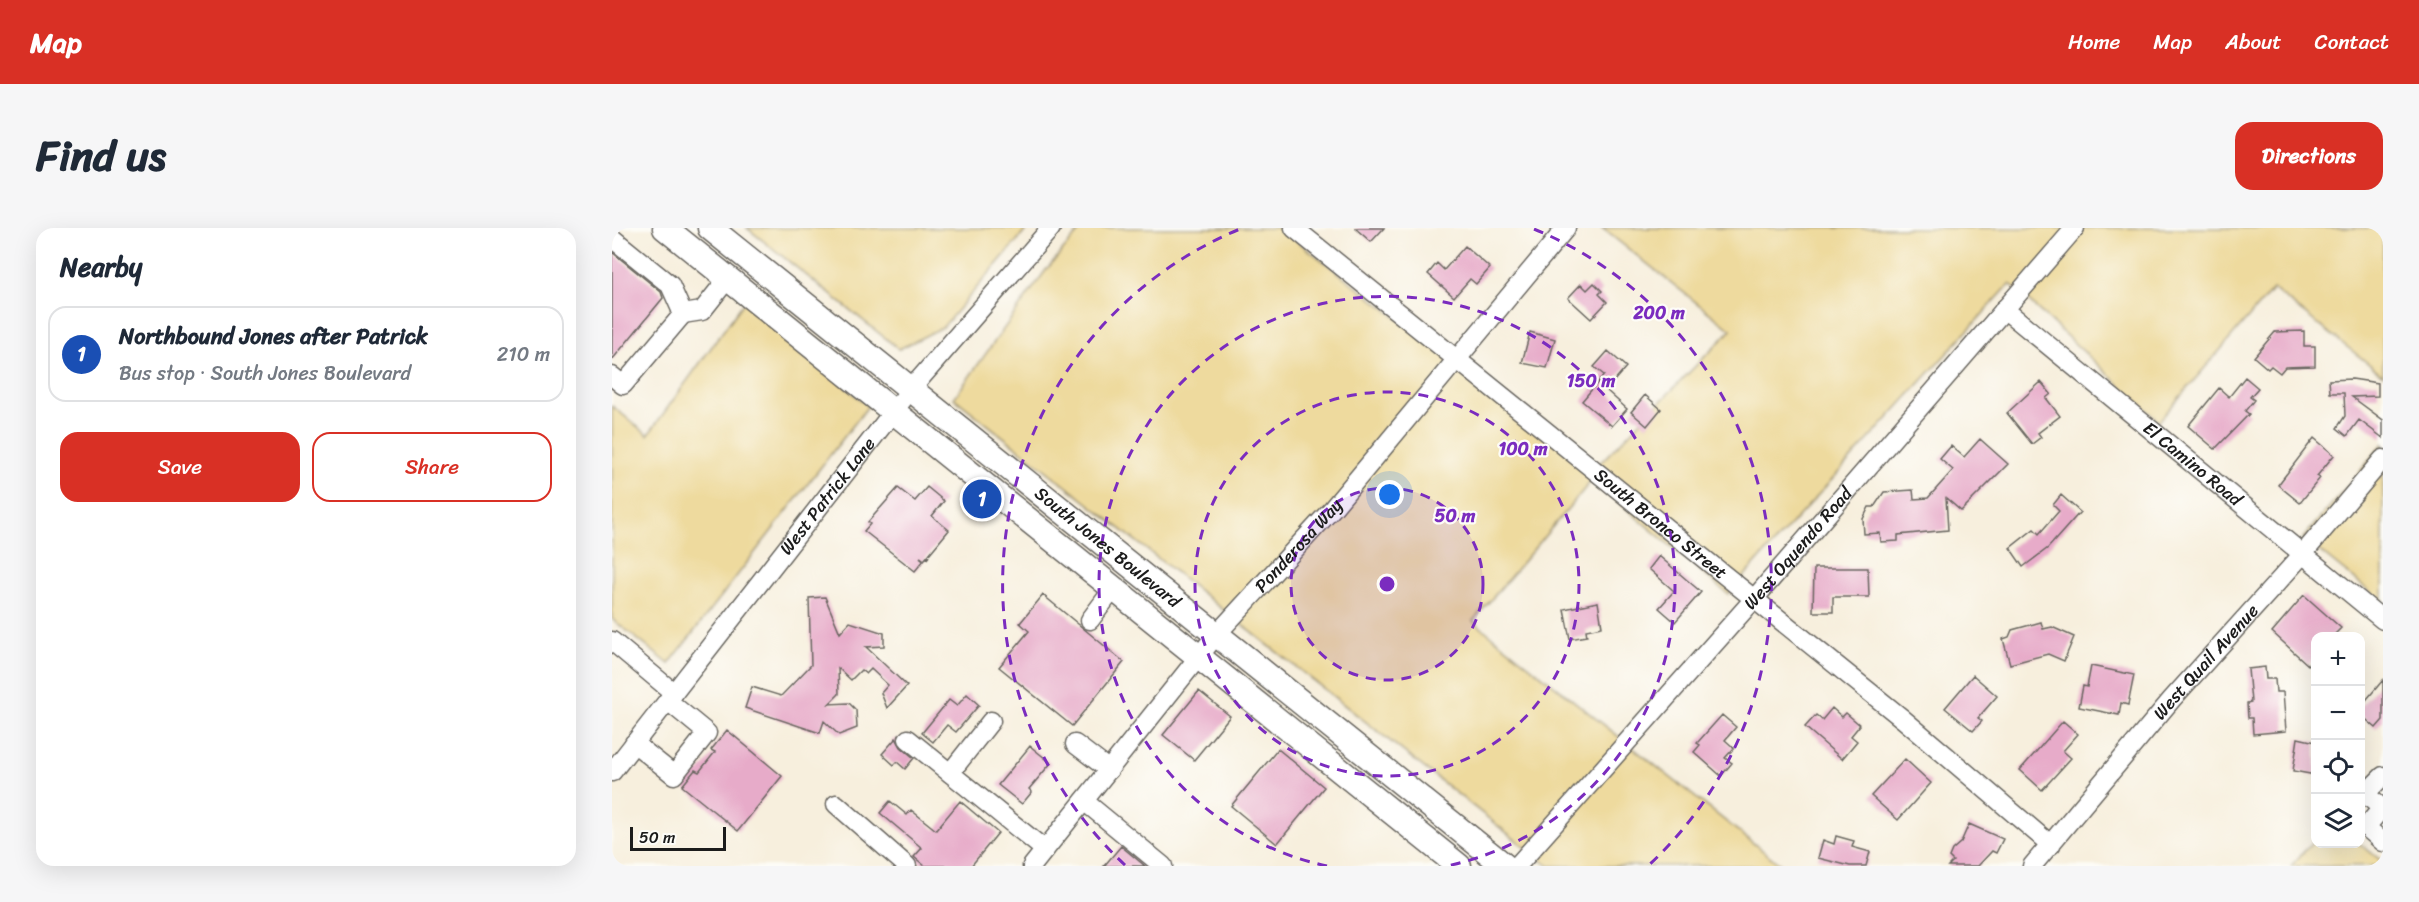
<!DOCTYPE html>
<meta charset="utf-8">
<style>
:root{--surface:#fff;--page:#f6f6f7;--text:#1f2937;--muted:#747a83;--line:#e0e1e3;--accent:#d93025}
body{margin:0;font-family:Sriracha,sans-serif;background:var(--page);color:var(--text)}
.controls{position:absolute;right:18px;bottom:18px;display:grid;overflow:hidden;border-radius:12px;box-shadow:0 6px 24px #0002}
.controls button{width:54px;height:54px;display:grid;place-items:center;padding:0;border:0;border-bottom:2px solid var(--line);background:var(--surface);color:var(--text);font:30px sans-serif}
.scale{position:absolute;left:18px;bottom:15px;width:96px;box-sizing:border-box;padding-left:6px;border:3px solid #1c1c1c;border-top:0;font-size:16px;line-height:21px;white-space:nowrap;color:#1c1c1c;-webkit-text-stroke:4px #fdfcf7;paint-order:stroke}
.you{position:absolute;left:778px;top:267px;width:21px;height:21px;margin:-15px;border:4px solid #fff;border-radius:50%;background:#1a73e8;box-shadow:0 0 0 9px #1a73e833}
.badge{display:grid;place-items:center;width:39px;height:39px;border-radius:50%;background:var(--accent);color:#fff;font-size:20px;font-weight:700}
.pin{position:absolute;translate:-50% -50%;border:3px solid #fff;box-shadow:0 2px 6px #0006}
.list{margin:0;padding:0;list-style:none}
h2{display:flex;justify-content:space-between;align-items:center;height:78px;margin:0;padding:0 24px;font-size:26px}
h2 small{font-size:20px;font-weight:400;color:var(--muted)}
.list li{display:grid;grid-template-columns:39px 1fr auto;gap:18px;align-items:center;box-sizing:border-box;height:96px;margin:0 12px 12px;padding:0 12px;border:2px solid var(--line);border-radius:18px}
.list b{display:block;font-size:22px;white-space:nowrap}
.list p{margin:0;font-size:20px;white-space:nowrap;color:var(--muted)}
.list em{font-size:20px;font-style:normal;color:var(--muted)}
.actions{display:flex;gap:12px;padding:18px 24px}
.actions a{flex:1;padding:14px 0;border:2px solid var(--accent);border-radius:18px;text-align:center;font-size:21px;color:var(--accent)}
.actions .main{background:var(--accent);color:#fff}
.icon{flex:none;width:33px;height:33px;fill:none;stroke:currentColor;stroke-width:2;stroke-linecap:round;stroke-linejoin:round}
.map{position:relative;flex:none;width:1771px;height:638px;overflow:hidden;border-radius:18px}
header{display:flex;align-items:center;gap:36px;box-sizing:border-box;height:84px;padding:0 30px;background:var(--accent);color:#fff}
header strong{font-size:28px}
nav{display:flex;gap:33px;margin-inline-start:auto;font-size:21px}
.intro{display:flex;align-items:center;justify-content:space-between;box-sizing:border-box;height:144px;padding:0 36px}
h1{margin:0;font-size:42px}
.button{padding:15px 27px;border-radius:18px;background:var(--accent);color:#fff;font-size:21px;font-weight:700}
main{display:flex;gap:36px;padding:0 36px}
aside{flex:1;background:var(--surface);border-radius:18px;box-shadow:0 6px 24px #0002}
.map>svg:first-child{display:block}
.sand{fill:#eeda9e;stroke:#857b5d;stroke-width:1.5}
.building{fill:#e7abc9}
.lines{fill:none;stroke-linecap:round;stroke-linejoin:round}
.minor-casing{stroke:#696660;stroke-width:21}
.major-casing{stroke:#696660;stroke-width:27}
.path{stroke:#696660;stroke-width:2;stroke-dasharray:4.5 4.5;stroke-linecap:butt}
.minor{stroke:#fff;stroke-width:18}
.major{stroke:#fff;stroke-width:24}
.ring{fill:none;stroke:#7b2cbf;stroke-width:3;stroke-dasharray:10 8}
.labels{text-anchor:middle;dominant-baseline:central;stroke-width:4.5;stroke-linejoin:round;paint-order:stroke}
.street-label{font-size:18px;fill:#1c1c1c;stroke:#fdfcf7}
.centre{fill:#7b2cbf;stroke:#fdfcf7;stroke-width:3}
.ring-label{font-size:18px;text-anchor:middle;font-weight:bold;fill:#7b2cbf;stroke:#fdfcf7;stroke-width:4.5;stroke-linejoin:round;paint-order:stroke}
</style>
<header>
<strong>Map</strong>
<nav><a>Home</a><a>Map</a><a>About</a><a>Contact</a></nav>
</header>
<div class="intro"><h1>Find us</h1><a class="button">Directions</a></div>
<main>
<aside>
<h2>Nearby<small></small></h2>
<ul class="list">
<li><span class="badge" style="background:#1a4fb4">1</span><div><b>Northbound Jones after Patrick</b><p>Bus stop · South Jones Boulevard</p></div><em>210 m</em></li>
</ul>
<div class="actions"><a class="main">Save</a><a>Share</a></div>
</aside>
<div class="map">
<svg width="1771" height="638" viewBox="0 0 1771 638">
<rect width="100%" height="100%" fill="#fdfcf7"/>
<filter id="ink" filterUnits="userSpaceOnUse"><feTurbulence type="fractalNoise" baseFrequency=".0167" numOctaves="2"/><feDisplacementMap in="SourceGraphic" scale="12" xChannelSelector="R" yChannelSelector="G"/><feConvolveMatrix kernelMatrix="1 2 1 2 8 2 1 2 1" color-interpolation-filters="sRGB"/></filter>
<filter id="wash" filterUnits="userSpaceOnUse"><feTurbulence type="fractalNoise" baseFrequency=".008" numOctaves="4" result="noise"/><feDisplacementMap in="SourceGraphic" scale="24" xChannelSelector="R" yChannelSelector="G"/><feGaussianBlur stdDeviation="1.35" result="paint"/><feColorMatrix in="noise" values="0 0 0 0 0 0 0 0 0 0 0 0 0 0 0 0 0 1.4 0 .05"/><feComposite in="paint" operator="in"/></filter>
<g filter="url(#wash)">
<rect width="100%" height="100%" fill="#f7efdd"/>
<path class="sand" d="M135,0H416L331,99L287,121Z
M470,0H668L982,241L1119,102L990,0H1771V147L1661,61L1547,193L1398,56L1116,366L980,252L861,393L1170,638H937L342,170L434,42Z
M132,74L256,178L57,436L0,391V178L36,207Z
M1771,216V374L1691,310Z
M1703,611L1704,616H1748L1771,634V638H1679Z"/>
<g id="blocks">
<path class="building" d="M743,0H772L759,14Z
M853,18L878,40L864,56L858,51L842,69L816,46L825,35L832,42Z
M0,24L49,64L51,70L0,132Z
M982,55L990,63L987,66L995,74L979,91L956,70L969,56L975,62Z
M1692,103V118H1703V138L1673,139L1668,145L1659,138L1656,141L1642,129L1663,104Z
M918,104L943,111L935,140L910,135Z
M996,123L1014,139L994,162L1015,181L1000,198L970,173L992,147L982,139Z
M1633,149L1646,160L1638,169L1642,172L1633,183L1637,186L1603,221L1576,198L1607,160L1617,169Z
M1740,151L1766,155V168L1740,169L1771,192V210L1747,192L1735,208L1725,200L1733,188L1732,165H1718L1717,152Z
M1429,154L1439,166L1434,170L1448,188L1426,205L1429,209L1420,216L1395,185Z
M1033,167L1049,181L1035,198L1019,184Z
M1702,210L1722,227L1705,248L1708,250L1688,275L1666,257Z
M1368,211L1396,236L1349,283L1334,270L1336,302L1286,307V313L1269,314L1268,305L1252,306L1251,291L1257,279H1262L1272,264L1301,262L1302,271L1316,270L1341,242L1328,231L1339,218L1352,229Z
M315,259L332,273L320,288L337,302L303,343L252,303L258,296L256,294L286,260L303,273Z
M1449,267L1468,284L1436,320L1411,339L1398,320L1422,301L1427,306L1447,283L1441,277Z
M1047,328L1089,364L1063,394L1047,380L1062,363L1037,341Z
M1202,340H1256L1257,369H1221V384H1201Z
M431,367L512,434L460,498L387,439L417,403L408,395Z
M1692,367L1729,400L1721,408H1704V428L1696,437L1660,404Z
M213,369L228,405L238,394L272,405V418L254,419L295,458L275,480L269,465L276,457L259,441L254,446L249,442L239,452L226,440L227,466L217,476L237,475L244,482L245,500L227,507L212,493L208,505L133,480L140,459L169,468L199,437L197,370Z
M986,374L990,399L974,402L975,408L958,411L952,381Z
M1429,394L1431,401L1440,399L1462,409L1452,433L1436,426L1398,436L1391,411L1397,409L1400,402Z
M1479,438L1522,447L1516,477L1509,475L1507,487L1467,479L1471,458L1475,459Z
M1653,439L1654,451H1663L1664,464H1671L1674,503L1641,506L1640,490H1636L1635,475L1639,474L1636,441Z
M1361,447L1385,468L1366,490L1370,493L1361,503L1333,480Z
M1771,452V492L1764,500L1749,487V478Z
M587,463L618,488L582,532L551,507Z
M355,466L367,477L344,504L335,497L321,514L310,505L337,472L345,478Z
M1220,480L1230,489L1234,485L1248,497L1239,508L1245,513L1230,531L1193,499L1204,487L1210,492Z
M1110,487L1124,499L1113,512L1122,520L1113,530L1120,535L1109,548L1082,524L1088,517L1085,515Z
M1451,493L1466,506L1451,523L1459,530L1430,562L1408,542Z
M115,502L170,548L126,603L70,558L83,542L87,544L103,524L99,522Z
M284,510L289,519L302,530L293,541L285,534L282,537L270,526Z
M1686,510L1704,514V547L1681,543Z
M418,518L439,535L417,561L420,564L410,576L386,557Z
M666,521L712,559L665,616L619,578Z
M1293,531L1319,555L1286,592L1259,568Z
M278,573L295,587L299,582L324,602L348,573L386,605L359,638H313L302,629L310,620L268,585Z
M1357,596L1391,611L1384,625L1380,623L1366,638H1336L1341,633L1337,629L1340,622L1349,614Z
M1224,608L1242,613L1240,619L1258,624L1254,638H1238L1206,630L1211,612L1222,616Z
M509,618L533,638H492Z"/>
</g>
</g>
<g filter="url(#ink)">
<use href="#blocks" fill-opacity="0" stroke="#696660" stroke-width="1.5"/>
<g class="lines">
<g class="minor-casing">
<g id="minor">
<path id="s1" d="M682,0L1291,491L1439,617"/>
<path d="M0,10L58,57L71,86L90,83L116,50"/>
<path id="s2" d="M1392,81L1771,392"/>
<path d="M0,148L11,157L71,86"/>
<path d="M478,392L502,360"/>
<path d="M0,413L62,465"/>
<path d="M296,511L433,622"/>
<path d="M22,515L62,547L95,505L56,473"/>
<path d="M463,516L497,542"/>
<path id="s3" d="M0,544L299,161L439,0"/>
<path d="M338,545L379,493"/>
<path d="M1771,548L1753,566L1770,580L1754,599L1771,614"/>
<path d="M472,573L551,638"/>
<path d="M224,576L295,638"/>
<path id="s4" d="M420,638L604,407L721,280L954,0"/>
<path id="s5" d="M905,638L1142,371L1463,0"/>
<path id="s6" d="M1420,638L1560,471L1690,327L1771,231"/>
</g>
</g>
<g class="major-casing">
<g id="major">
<path d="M53,0L847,638"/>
<path id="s7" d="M98,0L893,638"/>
</g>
</g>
<path class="path" d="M308,329L313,333L317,328"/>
<use href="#minor" class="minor"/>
<use href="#major" class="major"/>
</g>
</g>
<circle cx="775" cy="356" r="96" fill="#7b2cbf" fill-opacity=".12"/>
<g class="ring">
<circle cx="775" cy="356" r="96"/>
<circle cx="775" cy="356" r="192"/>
<path d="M715 638A288 288 0 1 1 835 638"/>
<path d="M513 637A384 384 0 0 1 628 1M922 1A384 384 0 0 1 1037 637"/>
</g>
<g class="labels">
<g class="street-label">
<text stroke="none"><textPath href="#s2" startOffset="244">El Camino Road</textPath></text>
<text stroke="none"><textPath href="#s3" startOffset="350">West Patrick Lane</textPath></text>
<text stroke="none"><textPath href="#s1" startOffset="471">South Bronco Street</textPath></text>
<text stroke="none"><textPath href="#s4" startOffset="417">Ponderosa Way</textPath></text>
<text stroke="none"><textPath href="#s7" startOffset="510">South Jones Boulevard</textPath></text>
<text stroke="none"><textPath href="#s5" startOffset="424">West Oquendo Road</textPath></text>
<text stroke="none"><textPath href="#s6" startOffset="268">West Quail Avenue</textPath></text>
</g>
</g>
<circle cx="775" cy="356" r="9" class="centre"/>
<g class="ring-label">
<text x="1047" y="91">200 m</text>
<text x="979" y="159">150 m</text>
<text x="911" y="227">100 m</text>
<text x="843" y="294">50 m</text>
</g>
</svg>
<div class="controls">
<button>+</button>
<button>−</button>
<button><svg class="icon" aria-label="locate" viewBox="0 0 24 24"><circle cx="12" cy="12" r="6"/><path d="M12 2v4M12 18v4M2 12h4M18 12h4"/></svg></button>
<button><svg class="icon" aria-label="layers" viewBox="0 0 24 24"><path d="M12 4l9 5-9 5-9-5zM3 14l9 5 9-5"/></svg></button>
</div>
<div class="scale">50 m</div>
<div class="you"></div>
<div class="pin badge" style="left:370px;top:271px;background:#1a4fb4">1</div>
</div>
</main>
